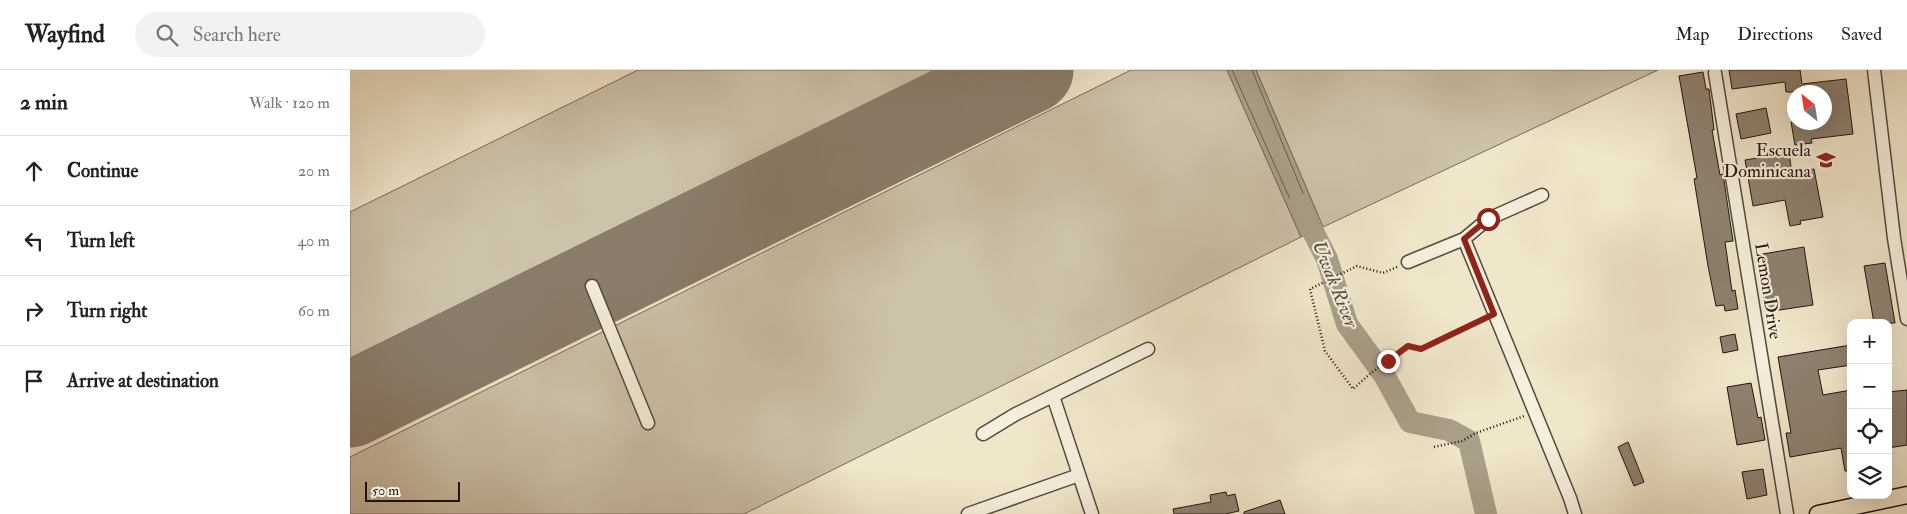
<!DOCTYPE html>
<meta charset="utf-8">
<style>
:root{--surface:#fff;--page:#f2f2f2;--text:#222;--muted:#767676;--line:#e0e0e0}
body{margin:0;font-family:"IM FELL Double Pica",serif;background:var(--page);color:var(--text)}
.controls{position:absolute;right:15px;bottom:15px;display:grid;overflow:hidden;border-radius:10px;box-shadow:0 5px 20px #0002}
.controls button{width:45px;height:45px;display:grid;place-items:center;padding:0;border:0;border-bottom:1px solid var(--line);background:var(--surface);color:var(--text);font:25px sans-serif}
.compass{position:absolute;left:1437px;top:15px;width:45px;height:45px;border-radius:50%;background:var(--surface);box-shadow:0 5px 20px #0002;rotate:330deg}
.scale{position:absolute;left:15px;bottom:12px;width:95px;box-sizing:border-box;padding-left:5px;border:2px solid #23140e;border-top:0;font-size:14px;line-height:18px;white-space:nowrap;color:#23140e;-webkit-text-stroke:4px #f5efdd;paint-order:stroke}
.stop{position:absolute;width:15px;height:15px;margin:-11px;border:4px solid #8f2418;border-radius:50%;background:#fff}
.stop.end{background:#8f2418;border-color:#fff;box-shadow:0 1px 5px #0008}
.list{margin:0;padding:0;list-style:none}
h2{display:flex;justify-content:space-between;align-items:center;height:65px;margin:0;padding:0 20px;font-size:21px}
h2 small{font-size:16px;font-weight:400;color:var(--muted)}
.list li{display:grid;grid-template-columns:32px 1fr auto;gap:15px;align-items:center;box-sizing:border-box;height:70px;padding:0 20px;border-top:1px solid var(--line)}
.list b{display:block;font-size:19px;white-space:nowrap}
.list em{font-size:16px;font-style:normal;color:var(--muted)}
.icon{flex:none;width:28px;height:28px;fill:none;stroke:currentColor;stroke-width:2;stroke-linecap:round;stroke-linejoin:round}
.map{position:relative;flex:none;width:1557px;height:444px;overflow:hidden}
header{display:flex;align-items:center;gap:30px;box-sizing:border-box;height:70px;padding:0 25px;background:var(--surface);border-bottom:1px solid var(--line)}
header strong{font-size:24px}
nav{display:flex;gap:28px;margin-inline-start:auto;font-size:18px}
.search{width:350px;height:45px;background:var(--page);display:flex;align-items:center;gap:12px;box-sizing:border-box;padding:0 18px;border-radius:28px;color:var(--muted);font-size:19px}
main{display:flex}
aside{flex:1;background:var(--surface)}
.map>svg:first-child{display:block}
.green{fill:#cdc2aa;stroke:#786b5c}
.water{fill:#aa9f8a;stroke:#746758}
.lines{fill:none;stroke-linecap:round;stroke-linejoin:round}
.shore{stroke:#665a4c;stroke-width:1}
.river{stroke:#aa9f8a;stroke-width:22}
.runway{stroke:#8a7d6c;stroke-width:85}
.building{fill:#8e8170;stroke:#23140e}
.minor-casing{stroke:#56483d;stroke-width:15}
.major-casing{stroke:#23140e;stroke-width:19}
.path{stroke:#23140e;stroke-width:2.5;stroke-dasharray:1 2.5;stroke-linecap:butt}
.minor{stroke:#f5efdd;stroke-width:12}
.major{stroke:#f0e6ca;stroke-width:16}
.route{stroke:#8f2418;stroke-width:6}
.labels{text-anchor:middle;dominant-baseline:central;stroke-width:4.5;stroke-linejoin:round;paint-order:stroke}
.poi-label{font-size:18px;fill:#23140e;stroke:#f5efdd;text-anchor:end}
.street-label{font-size:18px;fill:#23140e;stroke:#f5efdd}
.water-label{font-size:19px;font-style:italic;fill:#594c40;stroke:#f5efdd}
</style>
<header>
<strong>Wayfind</strong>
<div class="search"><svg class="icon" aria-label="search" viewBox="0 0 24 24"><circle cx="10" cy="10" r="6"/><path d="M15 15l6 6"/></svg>Search here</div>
<nav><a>Map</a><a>Directions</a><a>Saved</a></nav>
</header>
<main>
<aside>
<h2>2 min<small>Walk · 120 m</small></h2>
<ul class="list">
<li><svg class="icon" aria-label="ahead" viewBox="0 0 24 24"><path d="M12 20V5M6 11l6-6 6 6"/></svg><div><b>Continue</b></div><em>20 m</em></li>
<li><svg class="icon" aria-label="left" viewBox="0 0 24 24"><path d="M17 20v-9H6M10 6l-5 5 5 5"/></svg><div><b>Turn left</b></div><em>40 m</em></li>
<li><svg class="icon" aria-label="right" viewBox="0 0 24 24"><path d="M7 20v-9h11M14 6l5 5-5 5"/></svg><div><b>Turn right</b></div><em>60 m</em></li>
<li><svg class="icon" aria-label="arrive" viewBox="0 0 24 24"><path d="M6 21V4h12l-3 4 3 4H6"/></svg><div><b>Arrive at destination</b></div></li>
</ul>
</aside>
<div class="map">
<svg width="1557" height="444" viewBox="0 0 1557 444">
<rect width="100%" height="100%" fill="#f0e6ca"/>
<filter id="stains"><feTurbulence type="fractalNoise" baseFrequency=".004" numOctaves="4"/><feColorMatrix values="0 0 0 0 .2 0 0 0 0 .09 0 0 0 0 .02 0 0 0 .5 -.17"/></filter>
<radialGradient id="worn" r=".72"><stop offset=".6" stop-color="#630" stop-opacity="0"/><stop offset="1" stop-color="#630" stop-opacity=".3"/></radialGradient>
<path class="green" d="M288,0H584L0,288V142Z
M781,0H877L951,167L394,444H0V387Z
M906,0H1308L973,157Z"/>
<path class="water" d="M877,0H906L973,157L951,167Z"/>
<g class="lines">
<path class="shore" d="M882,0L953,158L956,159L965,155V152L902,0"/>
<path class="river" d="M949,134L977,189L997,254L1034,305L1060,352L1099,360L1119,371L1136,444"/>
<path class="runway" d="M0,335L681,0"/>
</g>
<path class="building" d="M1379,0H1450L1452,14L1496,9L1503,64L1461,69L1462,73L1445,75L1441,52H1474V22H1436L1435,12L1382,19Z
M1353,2L1356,19H1359L1364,60H1362L1370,105L1373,104L1383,171L1375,172L1382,221L1385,220L1388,239L1375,241L1374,235L1366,236L1358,196L1344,109L1347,108L1329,6Z
M1416,38L1421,63L1391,69L1386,44Z
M1439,83L1442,103L1464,99L1473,147L1450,151L1451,154L1440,156L1435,130L1403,136L1395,90Z
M1454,177L1463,235L1416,242L1407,185Z
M1535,193L1545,253H1524L1514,196Z
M1385,264L1388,280L1373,283L1370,267Z
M1501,275V295L1468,300L1473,325L1501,320V401H1495L1491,378L1440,387L1436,363H1441L1428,287Z
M1401,313L1408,348L1411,347L1415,370L1387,375L1377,317Z
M1557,320V375L1538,378V322Z
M1278,372L1294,412L1284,416L1268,377Z
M1413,399L1417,425L1397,429L1392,402Z
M876,422L877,426L885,424L889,441L875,444H824L823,439L861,432L860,425Z
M930,430L935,444H894V442Z"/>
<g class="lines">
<g class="minor-casing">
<path id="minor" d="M1524,0L1544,168L1557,249
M1365,3L1437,444
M1114,169L1220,428L1225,444
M1058,192L1114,169L1138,149L1192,125
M242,216L298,353
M703,326L742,444
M633,364L666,344L798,279
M618,444L729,405"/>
</g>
<g class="major-casing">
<path id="major" d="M1468,444L1557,425"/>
</g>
<path class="path" d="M1047,197L1033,203L1007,196L960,219L975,281L1003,319L1021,303L1058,276L1071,279L1134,249
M1084,377L1112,371L1126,363L1174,346"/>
<use href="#minor" class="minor"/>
<use href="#major" class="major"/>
</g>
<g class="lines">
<path class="route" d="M1038,291L1058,276L1071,279L1144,244L1114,169L1138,149"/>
</g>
<defs>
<g id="school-bare" transform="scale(1.5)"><path d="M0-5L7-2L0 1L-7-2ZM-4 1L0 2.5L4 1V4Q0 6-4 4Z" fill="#8f2418" stroke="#f5efdd" stroke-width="2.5" paint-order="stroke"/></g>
</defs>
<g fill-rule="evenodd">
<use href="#school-bare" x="1476" y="90"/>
</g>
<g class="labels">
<g class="poi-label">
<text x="1461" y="80">Escuela<tspan x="1461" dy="21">Dominicana</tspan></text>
</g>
<g class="street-label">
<text transform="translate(1418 221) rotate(81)">Lemon Drive</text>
</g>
<g class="water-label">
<text transform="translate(985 214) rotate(68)">Uwak River</text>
</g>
</g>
<rect width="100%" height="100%" filter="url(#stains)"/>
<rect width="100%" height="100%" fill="url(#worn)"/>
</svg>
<div class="controls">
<button>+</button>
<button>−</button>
<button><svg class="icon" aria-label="locate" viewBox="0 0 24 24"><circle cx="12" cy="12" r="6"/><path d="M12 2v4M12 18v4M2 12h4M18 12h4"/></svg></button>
<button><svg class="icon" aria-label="layers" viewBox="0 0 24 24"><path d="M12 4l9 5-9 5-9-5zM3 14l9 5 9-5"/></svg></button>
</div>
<svg class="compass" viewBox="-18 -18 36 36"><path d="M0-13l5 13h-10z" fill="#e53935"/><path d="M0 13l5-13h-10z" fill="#767676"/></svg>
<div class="scale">50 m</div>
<div class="stop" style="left:1138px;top:149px"></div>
<div class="stop end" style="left:1038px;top:291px"></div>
</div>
</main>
